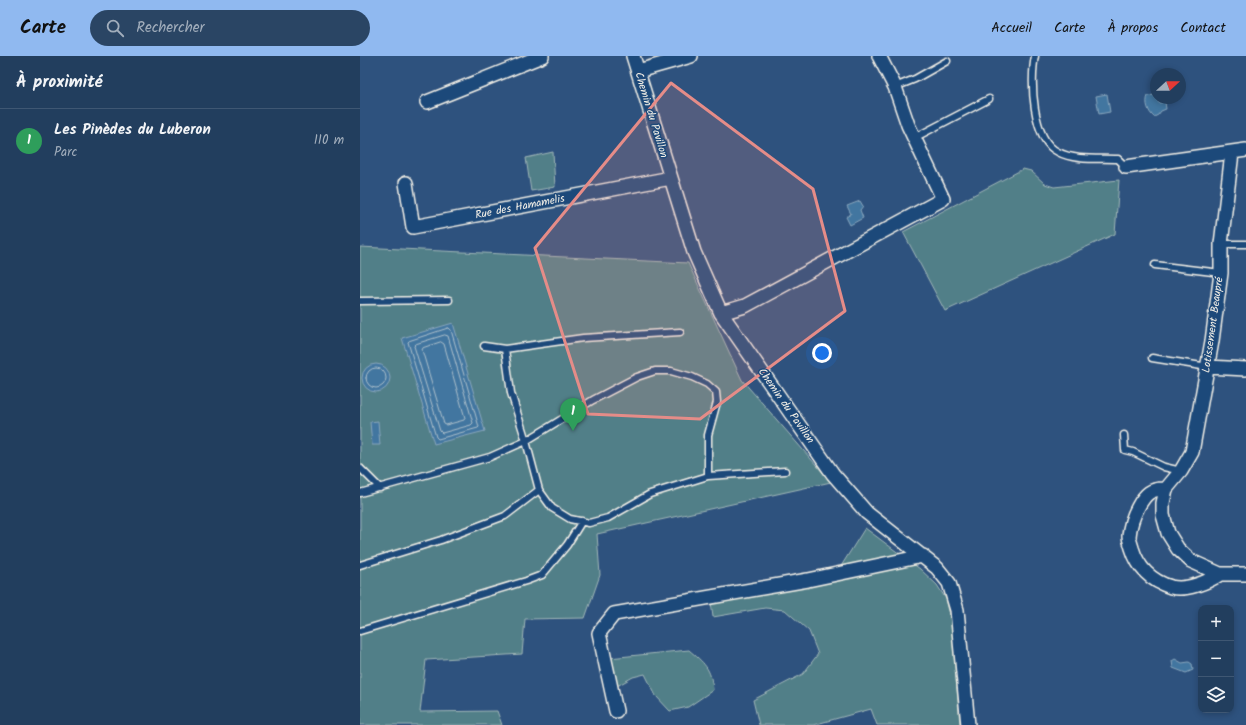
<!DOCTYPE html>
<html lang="fr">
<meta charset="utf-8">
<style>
:root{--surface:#223e5e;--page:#2a4564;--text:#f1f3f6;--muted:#a2aebc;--line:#3f5773;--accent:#90b9f0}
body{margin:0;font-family:Kalam,sans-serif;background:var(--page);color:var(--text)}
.controls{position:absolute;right:12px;bottom:12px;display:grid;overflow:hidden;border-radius:8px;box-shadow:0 2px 6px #0003}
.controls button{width:36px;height:36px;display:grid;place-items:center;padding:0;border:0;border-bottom:1px solid var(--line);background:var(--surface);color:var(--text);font:20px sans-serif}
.compass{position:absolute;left:790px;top:12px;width:36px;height:36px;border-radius:50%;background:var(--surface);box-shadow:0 2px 6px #0003;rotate:69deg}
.you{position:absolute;left:462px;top:297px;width:14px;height:14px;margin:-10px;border:3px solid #fff;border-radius:50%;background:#1a73e8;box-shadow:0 0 0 6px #1a73e833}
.badge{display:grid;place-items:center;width:26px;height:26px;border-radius:50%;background:var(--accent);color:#fff;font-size:13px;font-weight:700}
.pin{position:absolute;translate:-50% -33px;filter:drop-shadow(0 1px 2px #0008)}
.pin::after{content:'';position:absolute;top:21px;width:14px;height:12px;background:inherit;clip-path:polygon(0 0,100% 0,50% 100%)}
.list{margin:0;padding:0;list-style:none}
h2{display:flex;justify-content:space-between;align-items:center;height:52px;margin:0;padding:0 16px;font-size:17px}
h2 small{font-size:13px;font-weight:400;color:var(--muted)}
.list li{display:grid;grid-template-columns:26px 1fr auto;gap:12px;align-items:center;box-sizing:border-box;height:64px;padding:0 16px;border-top:1px solid var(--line)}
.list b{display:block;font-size:15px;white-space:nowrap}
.list p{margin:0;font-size:13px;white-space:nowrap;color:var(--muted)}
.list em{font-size:13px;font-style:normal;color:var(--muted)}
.icon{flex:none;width:22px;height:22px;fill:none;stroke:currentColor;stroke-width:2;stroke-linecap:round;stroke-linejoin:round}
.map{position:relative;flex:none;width:886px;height:669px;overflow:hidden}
header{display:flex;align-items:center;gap:24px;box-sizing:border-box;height:56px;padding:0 20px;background:var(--accent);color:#111}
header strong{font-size:19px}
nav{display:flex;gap:22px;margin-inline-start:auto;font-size:14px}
.search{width:280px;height:36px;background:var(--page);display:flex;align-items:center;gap:10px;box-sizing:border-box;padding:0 14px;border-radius:22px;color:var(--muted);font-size:15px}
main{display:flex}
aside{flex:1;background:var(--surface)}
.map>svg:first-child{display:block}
.green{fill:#517f88;stroke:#a2b8b8}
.water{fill:#4376a0;stroke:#8aa7bd}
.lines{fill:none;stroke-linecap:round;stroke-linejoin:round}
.shore{stroke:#adc0cb;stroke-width:1}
.lane-casing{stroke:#f4f1e8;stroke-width:9}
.street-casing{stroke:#f4f1e8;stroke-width:16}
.lane{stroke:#1f4a7a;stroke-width:6}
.street{stroke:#1f4a7a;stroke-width:13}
.marked{fill:#e58c88;fill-opacity:0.2;stroke:#e58c88;stroke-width:3;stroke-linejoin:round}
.labels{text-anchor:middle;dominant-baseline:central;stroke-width:3;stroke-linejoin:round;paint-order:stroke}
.street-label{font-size:11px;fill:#f4f1e8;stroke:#1f4a7a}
</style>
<header>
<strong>Carte</strong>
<div class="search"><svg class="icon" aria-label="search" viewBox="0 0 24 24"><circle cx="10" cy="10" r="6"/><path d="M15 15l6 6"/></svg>Rechercher</div>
<nav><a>Accueil</a><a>Carte</a><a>À propos</a><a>Contact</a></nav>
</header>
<main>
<aside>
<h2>À proximité<small></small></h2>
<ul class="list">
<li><span class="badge" style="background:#2e9e5b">1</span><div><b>Les Pinèdes du Luberon</b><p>Parc</p></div><em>110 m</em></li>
</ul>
</aside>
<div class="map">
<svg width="886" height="669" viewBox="0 0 886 669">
<rect width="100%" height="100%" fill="#2e527e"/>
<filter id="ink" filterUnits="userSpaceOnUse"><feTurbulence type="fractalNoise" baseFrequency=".025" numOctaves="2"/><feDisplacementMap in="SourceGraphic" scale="8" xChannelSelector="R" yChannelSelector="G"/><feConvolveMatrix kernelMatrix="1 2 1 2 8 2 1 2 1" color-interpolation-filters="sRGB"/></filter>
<g filter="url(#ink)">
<path class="green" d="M193,96L195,131L171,135L166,102Z
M663,113L671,115L685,128L694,131L759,124L755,178L585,255L543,176Z
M0,191L328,207L382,324L471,426L237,478L240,519L225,562L165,563L162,598L66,604L60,656L137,655L142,669H0Z
M505,472L560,513L577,529L586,543L591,564L600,669H517L511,653L453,669H399L393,644L443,618L458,598L449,575L425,554L405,552L353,561L351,546L473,523Z
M329,594C344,607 351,612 353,634L328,651L310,655L296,640L285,618L273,621L257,630L249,602Z"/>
<path class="water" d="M747,38L750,56L739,58L736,40Z
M794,39L799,47L805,46L806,53L801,55L798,59L794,61C788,56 785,47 788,40Z
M500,145L503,150L500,154L503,162L490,169L486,161L491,158L487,150Z
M93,267L125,375L74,388L42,282Z
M2 322a14 14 0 1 1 28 0a14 14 0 1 1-28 0Z
M18,365L20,389H12L10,366Z
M815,603L822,607L829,606L832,608L833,614L826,617L813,612L812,605Z"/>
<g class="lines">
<path class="shore" d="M89,272L91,274L119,371L118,372L78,383L76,381L48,286L49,285Z
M85,279L88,280L113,367L111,369L82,377L80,375L54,290L56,288Z
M81,286L84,288L105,362L104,364L86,369L84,368L62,294L63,292Z
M6 322a10 10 0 1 1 20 0a10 10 0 1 1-20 0Z"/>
<g class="lane-casing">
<path id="lane" d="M675,0C670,24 672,84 698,96C715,105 739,102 758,103L766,111
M535,31L555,23L587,5
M554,82L629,43
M861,188H886
M795,209L861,217
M0,245L89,244
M124,290L145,293L223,282L320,276
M145,293L151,337L166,385L179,434L192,452L210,463L229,467L248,462L290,438L348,420L425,415
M792,302L848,311
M764,379L765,394L773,396L804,411L821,415
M0,412L20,432
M0,437L130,401L166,385L233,344L277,321L295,315H311L332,321L347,328L356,336L357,346L348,379V420
M0,509L81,484L145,460L179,434
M0,575L166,525L182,519L207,489L222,465"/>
</g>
<g class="street-casing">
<path id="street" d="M273,0L334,196L361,257L473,418L507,457L577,512L589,527L597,554L608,669
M278,15L331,0
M67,46L182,0
M872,97L861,188V217L852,285L832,396L821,415L806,433L803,447V459L808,477L818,493L831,505L860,518H886
M766,111L886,94
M46,127L53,171L311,122
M361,257L385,250L583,143L548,69L535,31L519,0
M848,311L886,313
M806,433C791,432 785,438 778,451C773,460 770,470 769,480C769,484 771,488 772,492C778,512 791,525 811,531C826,535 848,526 860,518
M256,655L239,577L254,558L448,524L563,500"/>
</g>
<use href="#lane" class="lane"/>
<use href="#street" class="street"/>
</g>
</g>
<path class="marked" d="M311,27L453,133L485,255L340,363L228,358L175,192Z"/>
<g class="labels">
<g class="street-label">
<text transform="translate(291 59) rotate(73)">Chemin du Pavillon</text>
<text transform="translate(160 151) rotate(-11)">Rue des Hamamelis</text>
<text transform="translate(853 269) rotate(-82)">Lotissement Beaupré</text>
<text transform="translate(426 350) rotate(55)">Chemin du Pavillon</text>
</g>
</g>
</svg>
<div class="controls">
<button>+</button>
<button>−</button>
<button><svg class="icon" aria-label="layers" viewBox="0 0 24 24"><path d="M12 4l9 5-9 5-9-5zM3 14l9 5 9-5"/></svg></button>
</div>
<svg class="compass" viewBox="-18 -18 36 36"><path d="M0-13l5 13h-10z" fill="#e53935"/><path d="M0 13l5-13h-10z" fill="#a2aebc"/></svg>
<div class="you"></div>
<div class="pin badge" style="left:213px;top:375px;background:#2e9e5b">1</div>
</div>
</main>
